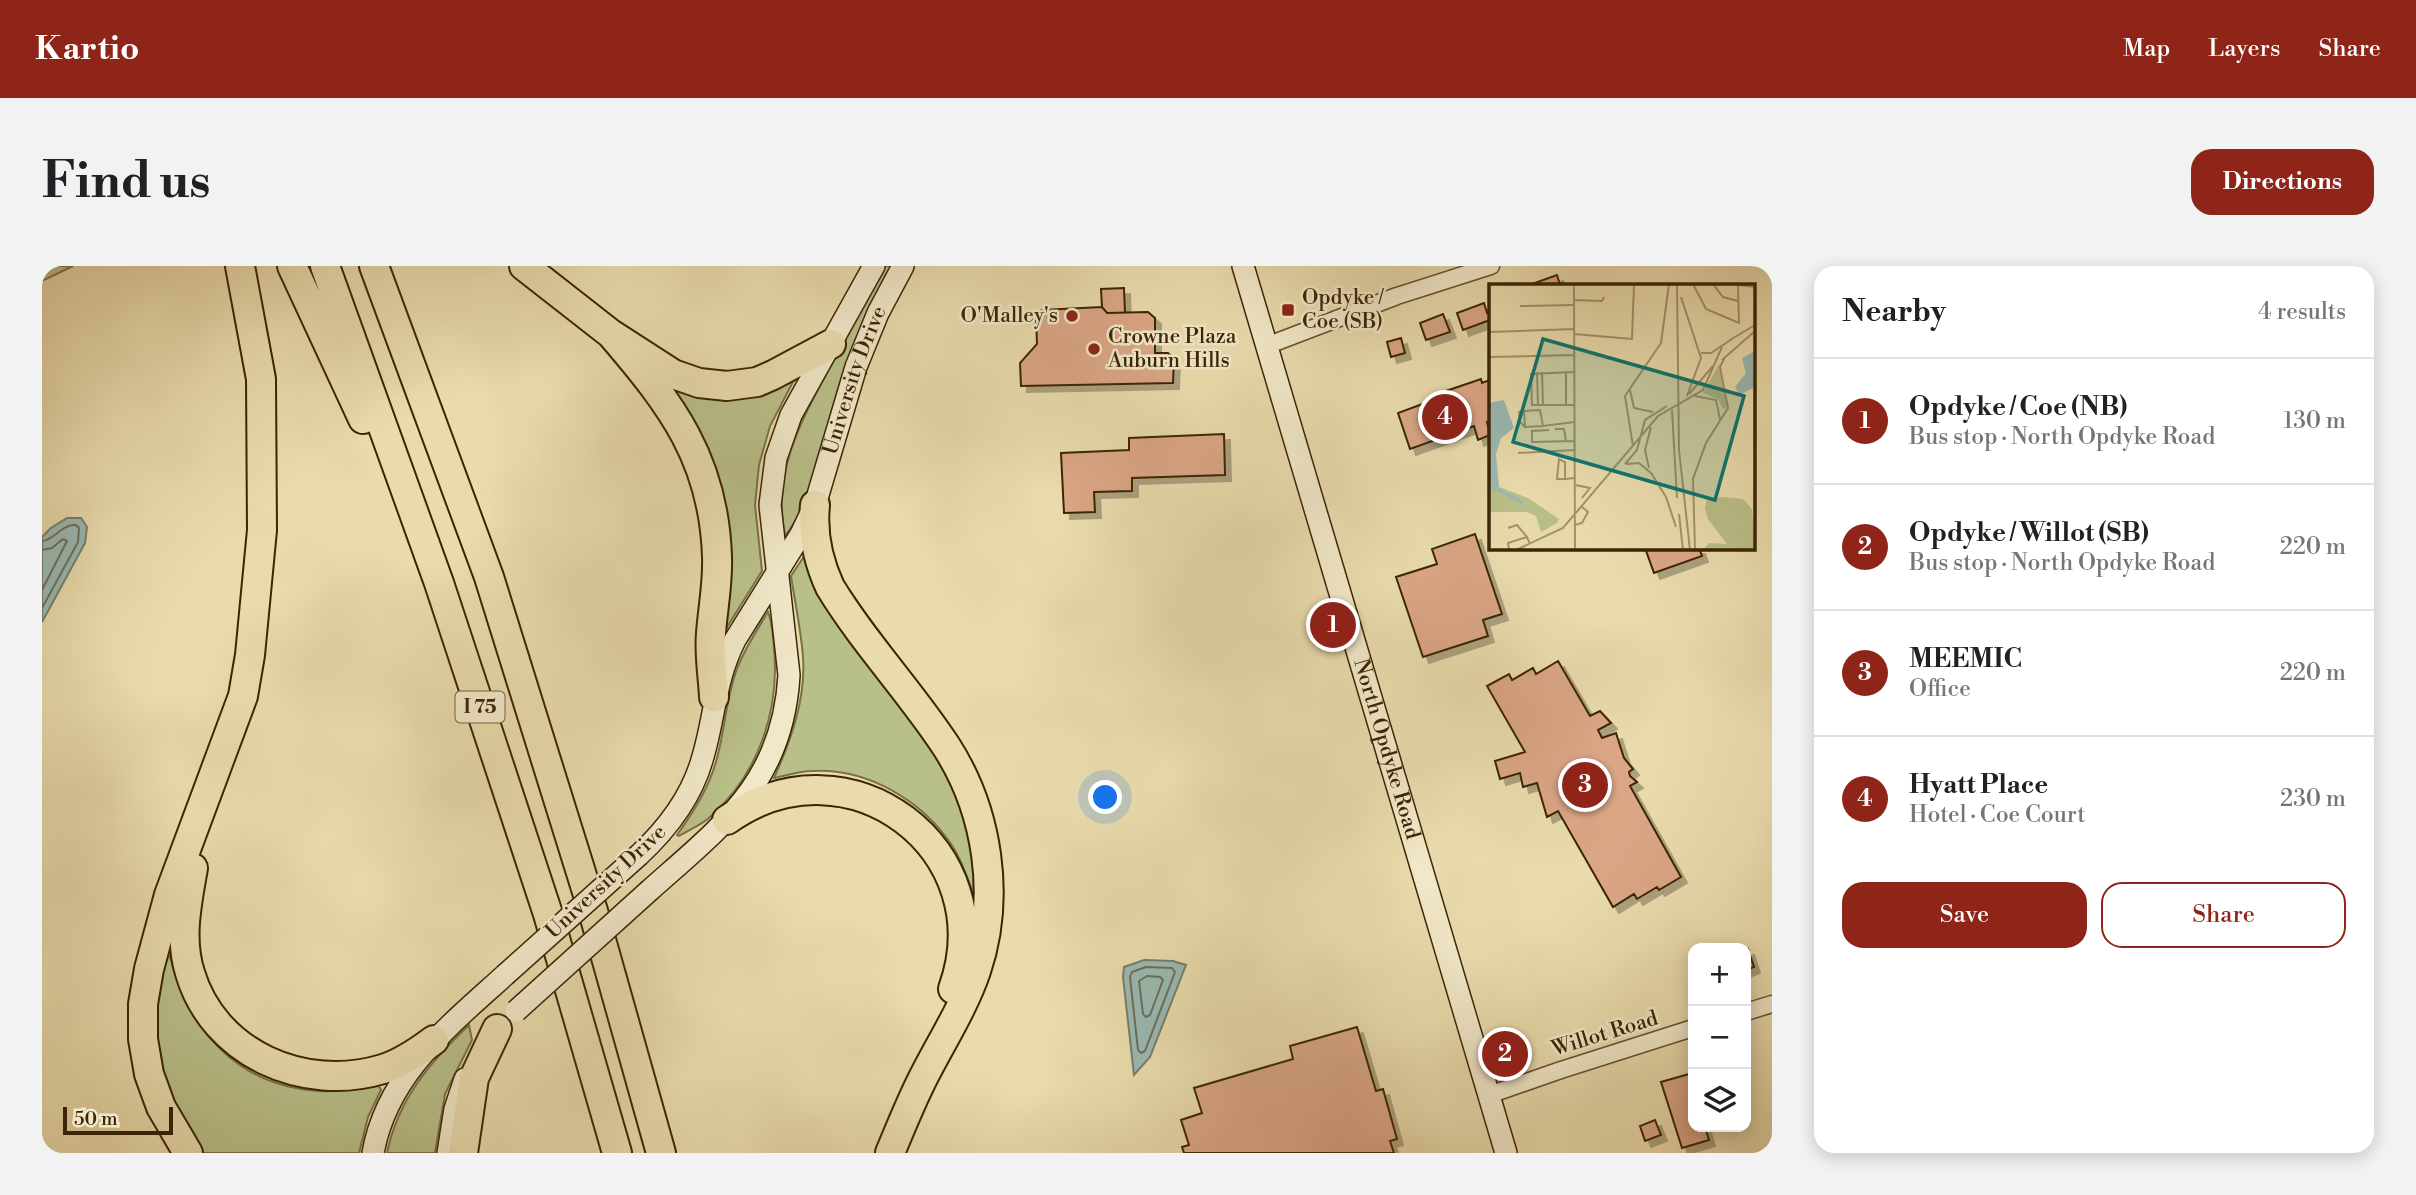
<!DOCTYPE html>
<meta charset="utf-8">
<style>
:root{--surface:#fff;--page:#f2f2f2;--text:#202124;--muted:#757577;--line:#e0e0e0;--accent:#8f2418}
body{margin:0;font-family:"Libre Bodoni",serif;background:var(--page);color:var(--text)}
.controls{position:absolute;right:21px;bottom:21px;display:grid;overflow:hidden;border-radius:14px;box-shadow:0 4px 18px #0003}
.controls button{width:63px;height:63px;display:grid;place-items:center;padding:0;border:0;border-bottom:2px solid var(--line);background:var(--surface);color:var(--text);font:35px sans-serif}
.scale{position:absolute;left:21px;bottom:18px;width:110px;box-sizing:border-box;padding-left:7px;border:4px solid #3b2506;border-top:0;font-size:19px;line-height:24px;white-space:nowrap;color:#3b2506;-webkit-text-stroke:5px #f1e8c9;paint-order:stroke}
.you{position:absolute;left:1064px;top:532px;width:24px;height:24px;margin:-18px;border:5px solid #fff;border-radius:50%;background:#1a73e8;box-shadow:0 0 0 10px #1a73e833}
.badge{display:grid;place-items:center;width:46px;height:46px;border-radius:50%;background:var(--accent);color:#fff;font-size:23px;font-weight:700}
.pin{position:absolute;translate:-50% -50%;border:4px solid #fff;box-shadow:0 2px 7px #0006}
.list{margin:0;padding:0;list-style:none}
h2{display:flex;justify-content:space-between;align-items:center;height:91px;margin:0;padding:0 28px;font-size:30px}
h2 small{font-size:23px;font-weight:400;color:var(--muted)}
.list li{display:grid;grid-template-columns:46px 1fr auto;gap:21px;align-items:center;box-sizing:border-box;height:126px;padding:0 28px;border-top:2px solid var(--line)}
.list b{display:block;font-size:26px;white-space:nowrap}
.list p{margin:0;font-size:23px;white-space:nowrap;color:var(--muted)}
.list em{font-size:23px;font-style:normal;color:var(--muted)}
.actions{display:flex;gap:14px;padding:21px 28px}
.actions a{flex:1;padding:16px 0;border:2px solid var(--accent);border-radius:21px;text-align:center;font-size:24px;color:var(--accent)}
.actions .main{background:var(--accent);color:#fff}
.icon{flex:none;width:38px;height:38px;fill:none;stroke:currentColor;stroke-width:2;stroke-linecap:round;stroke-linejoin:round}
.map{position:relative;flex:none;width:1730px;height:887px;overflow:hidden;border-radius:21px}
header{display:flex;align-items:center;gap:42px;box-sizing:border-box;height:98px;padding:0 35px;background:var(--accent);color:#fff}
header strong{font-size:33px}
nav{display:flex;gap:38px;margin-inline-start:auto;font-size:24px}
.intro{display:flex;align-items:center;justify-content:space-between;box-sizing:border-box;height:168px;padding:0 42px}
h1{margin:0;font-size:49px}
.button{padding:18px 32px;border-radius:21px;background:var(--accent);color:#fff;font-size:24px;font-weight:700}
main{display:flex;gap:42px;padding:0 42px}
aside{flex:1;background:var(--surface);border-radius:21px;box-shadow:0 4px 18px #0003}
.map>svg:first-child{display:block}
.green{fill:#b9bf88;stroke:#7a7247;stroke-width:2}
.water{fill:#9ab9b3;stroke:#747e6e;stroke-width:2}
.lines{fill:none;stroke-linecap:round;stroke-linejoin:round}
.shore{stroke:#6a6f5c;stroke-width:2}
.building{fill:#daa686;stroke:#3b2506;stroke-width:2;filter:url(#shadow)}
.street-casing{stroke:#665230;stroke-width:19}
.secondary-casing{stroke:#3b2506;stroke-width:24}
.highway-casing{stroke:#3b2506;stroke-width:32}
.street{stroke:#f1e8c9;stroke-width:16}
.secondary{stroke:#f1e8c9;stroke-width:21}
.highway{stroke:#e9dbac;stroke-width:28}
.secondary-bridge-casing{stroke:#3b2506;stroke-width:24;stroke-linecap:butt}
.secondary-bridge{stroke:#f1e8c9;stroke-width:21}
.poi-dot{fill:#8f2418;stroke:#f1e8c9;stroke-width:2.5}
.labels{text-anchor:middle;dominant-baseline:central;stroke-width:5;stroke-linejoin:round;paint-order:stroke}
.shield{fill:#f1e8c9;stroke:#726040;stroke-width:2}
.shield-label{font-size:19px;font-weight:bold;fill:#3b2506}
.poi-label{font-size:21px;fill:#3b2506;stroke:#f1e8c9;text-anchor:start}
.street-label{font-size:21px;fill:#3b2506;stroke:#f1e8c9}
.inset-river{fill:none;stroke:#9ab9b3;stroke-width:3.5}
.inset-road{fill:none;stroke:#a3926a;stroke-width:2}
.view{fill:#0f766e;fill-opacity:0.15;stroke:#0f766e;stroke-width:3.5}
.inset-edge{fill:none;stroke:#3b2506;stroke-width:3.5}
</style>
<header>
<strong>Kartio</strong>
<nav><a>Map</a><a>Layers</a><a>Share</a></nav>
</header>
<div class="intro"><h1>Find us</h1><a class="button">Directions</a></div>
<main>
<div class="map">
<svg width="1730" height="887" viewBox="0 0 1730 887">
<defs>
<filter id="shadow"><feDropShadow dx="6" dy="6" stdDeviation="0" flood-color="#0004"/></filter>
</defs>
<rect width="100%" height="100%" fill="#e9dbac"/>
<filter id="stains"><feTurbulence type="fractalNoise" baseFrequency=".00286" numOctaves="4"/><feColorMatrix values="0 0 0 0 .2 0 0 0 0 .09 0 0 0 0 .02 0 0 0 .5 -.17"/></filter>
<radialGradient id="worn" r=".72"><stop offset=".6" stop-color="#630" stop-opacity="0"/><stop offset="1" stop-color="#630" stop-opacity=".3"/></radialGradient>
<path class="green" d="M0,0H31L0,15Z
M843,0H850C829,40 810,80 796,124C782,169 773,233 743,270C730,207 758,157 787,103C805,69 824,34 843,0Z
M753,112L728,160L717,199L713,239L720,305L682,366L683,334L627,122Z
M765,286L903,494L930,558L935,636C927,619 922,597 911,581C881,535 826,502 770,505C757,505 744,510 732,512C749,474 764,433 761,391C759,364 753,337 749,310Z
M726,346C730,356 731,370 732,382C738,445 716,509 668,551C661,558 647,564 637,570L635,569C652,545 668,520 675,492C683,463 684,432 695,403C703,382 715,364 726,346Z
M122,689L128,691C149,766 195,820 278,825C299,827 318,821 337,820L339,824L326,851L317,887H160C135,849 110,802 112,754C113,733 119,710 122,689Z
M427,759L430,774L403,828L393,887H345C356,833 389,795 427,759Z"/>
<path class="water" d="M25,252H39L45,261L43,277L0,356V271L9,262Z
M1102,694L1131,695L1144,699L1108,791L1092,809L1081,711L1082,701Z"/>
<g class="lines">
<path class="shore" d="M0,275C13,274 19,258 34,259L37,262L36,276L0,342
M0,284L10,282L21,273L25,275L0,324
M1104,701L1130,702L1133,706L1103,785L1099,787L1096,784L1088,711L1090,706Z
M1105,710L1118,711L1121,714L1108,749L1104,751L1101,748L1097,715Z"/>
</g>
<path class="building" d="M1515,9L1518,19H1490V18Z
M1082,22L1083,47H1065L1060,41L1059,23Z
M1442,37L1445,47L1448,46V54L1421,64L1415,47Z
M1060,41L1065,47L1106,46L1113,52V87H1126L1132,93L1131,117L979,120L978,97L995,78L994,50L999,44Z
M1401,48L1408,66L1384,74L1378,57Z
M1359,72L1363,87L1349,91L1345,76Z
M1439,113L1440,117L1448,114V155L1445,156L1448,169L1436,174L1432,160L1368,183L1356,147L1402,130L1401,126Z
M1182,168L1183,209L1090,212V225L1052,226L1053,246L1022,247L1019,187L1087,184V172Z
M1433,268L1460,348L1441,354L1446,370L1381,391L1354,311L1395,298L1390,283Z
M1603,282H1657L1660,290L1612,307Z
M1516,395L1548,450L1558,445L1569,457L1556,464L1560,472L1574,467L1582,492L1591,503L1587,506L1588,510L1595,516L1588,520L1639,611L1617,624L1615,621L1595,633L1592,628L1571,641L1516,545L1505,551L1495,517L1481,521L1478,507L1458,513L1453,495L1483,486L1445,420L1467,408L1470,414L1491,402L1494,408Z
M1706,683L1712,701L1704,704V684Z
M1315,761L1334,825L1341,823L1355,873L1348,875L1352,887H1142L1140,881L1147,879L1139,854L1160,847L1152,822L1251,793L1248,780Z
M1647,808L1651,823V861H1663L1667,874L1640,882L1619,816Z
M1613,854L1619,869L1603,875L1598,860Z"/>
<g class="lines">
<g class="street-casing">
<path id="street" d="M1224,80L1355,30L1449,0
M1704,746L1730,738
M1447,829L1519,804L1651,762"/>
</g>
<g class="secondary-casing">
<g id="secondary">
<path id="s1" d="M1201,0L1464,887"/>
<path id="s2" d="M597,589C626,562 649,532 660,494C673,452 672,416 693,374L759,268L773,239L814,101L836,47L861,0"/>
<path d="M608,624C681,559 741,516 747,409L728,239L734,192L749,149L832,0"/>
<path d="M331,887C345,808 407,760 463,709"/>
<path d="M406,887L413,843L423,813"/>
</g>
</g>
<g class="highway-casing">
<path id="highway" d="M250,0L321,153
M283,0L397,317L506,648L575,887
M332,0L447,311L551,645L619,887
M482,0L569,68L631,108L657,117L685,120L715,116L731,109L789,78
M569,68C630,139 672,194 675,291C676,317 671,341 669,367C667,388 671,410 672,431
M773,239C770,268 776,295 788,321C822,377 868,425 904,480C946,545 959,631 934,705C921,743 898,778 880,814C868,838 858,863 848,887
M685,554C807,467 961,584 911,723
M151,602C145,637 137,672 148,707C172,788 262,827 341,803C360,797 376,786 392,774
M146,887L119,841L107,808L101,773V738L107,703L127,629L201,430L208,389L220,264L219,113L198,0
M421,887L432,812L455,763"/>
</g>
<use href="#street" class="street"/>
<use href="#secondary" class="secondary"/>
<use href="#highway" class="highway"/>
<g class="secondary-bridge-casing">
<path id="secondary-bridge" d="M463,709L597,589
M474,745L608,624"/>
</g>
<use href="#secondary-bridge" class="secondary-bridge"/>
</g>
<g class="poi-dot">
<rect x="1239" y="37" width="14" height="14" rx="3.5"/>
<circle cx="1030" cy="50" r="7"/>
<circle cx="1052" cy="83" r="7"/>
</g>
<g class="labels">
<rect class="shield" x="413.5" y="425.5" width="49" height="31" rx="5"/>
<g class="shield-label">
<text x="438" y="441">I 75</text>
</g>
<g class="poi-label">
<text x="1260" y="32">Opdyke /<tspan x="1260" dy="24">Coe (SB)</tspan></text>
<text x="1016" y="50" text-anchor="end">O'Malley's</text>
<text x="1066" y="71">Crowne Plaza<tspan x="1066" dy="24">Auburn Hills</tspan></text>
</g>
<g class="street-label">
<text stroke="none"><textPath href="#s2" startOffset="528">University Drive</textPath></text>
<text stroke="none"><textPath href="#s1" startOffset="504">North Opdyke Road</textPath></text>
<text transform="translate(564 616) rotate(-43)">University Drive</text>
<text transform="translate(1563 768) rotate(-17)">Willot Road</text>
</g>
</g>
<g transform="translate(1447 18)">
<rect width="266" height="266" fill="#e9dbac"/>
<path d="M230,80L238,124L234,125L229,115L214,109ZM0,199L39,214L70,235L68,239L52,248L47,232L38,228H0ZM233,213L254,215L263,225L266,266H214L220,259L238,260L219,235L216,224L218,215Z" fill="#b9bf88"/>
<path d="M266,67V103L250,111L246,103L257,89L253,74ZM15,116L25,144L12,154L7,170L10,203L0,206V119Z" fill="#9ab9b3"/>
<path class="inset-river" d="M4,203L34,219"/>
<path class="inset-road" d="M85,0L86,266M188,0L190,166L201,266M204,0L217,25L250,39L249,2M224,0L234,13L249,17M243,0L266,3M192,13L212,74L198,112M85,16L113,17L115,13M31,22L84,21M0,48L85,45M85,50L143,55L145,0M241,56L266,41M212,69H222L243,55M0,73L85,71M233,76L266,47M48,88L49,121M53,88L54,121M77,88V120M85,88L42,90L43,121H85M141,106L145,124L164,128M200,110L224,82M206,112L227,116L231,135M183,126L188,214M35,127L30,128L31,138L36,143M54,142L36,143L35,127L51,126L54,142L86,138M66,145H75L77,157M60,146L43,147V158L86,157M144,162L136,112L172,59L180,0M29,169L86,166M136,180L148,166L156,136L178,122M137,180L150,179L162,189L177,213L187,243M160,184L156,166L162,143M76,195V178L70,175L68,195H77L85,194M86,201L101,204L93,214M190,230L194,266M86,241L93,239L99,228L93,223M19,244L28,241L38,253M20,266L19,259L38,253L41,260M27,266L74,244L169,132L214,106L233,63M206,266L204,195L217,159L239,124L231,83L236,73"/>
<path class="view" d="M54,55L255,112L226,216L24,158Z"/>
<rect width="266" height="266" class="inset-edge"/>
</g>
<rect width="100%" height="100%" filter="url(#stains)"/>
<rect width="100%" height="100%" fill="url(#worn)"/>
</svg>
<div class="controls">
<button>+</button>
<button>−</button>
<button><svg class="icon" aria-label="layers" viewBox="0 0 24 24"><path d="M12 4l9 5-9 5-9-5zM3 14l9 5 9-5"/></svg></button>
</div>
<div class="scale">50 m</div>
<div class="you"></div>
<div class="pin badge" style="left:1291px;top:359px">1</div>
<div class="pin badge" style="left:1463px;top:788px">2</div>
<div class="pin badge" style="left:1543px;top:519px">3</div>
<div class="pin badge" style="left:1403px;top:151px">4</div>
</div>
<aside>
<h2>Nearby<small>4 results</small></h2>
<ul class="list">
<li><span class="badge">1</span><div><b>Opdyke / Coe (NB)</b><p>Bus stop · North Opdyke Road</p></div><em>130 m</em></li>
<li><span class="badge">2</span><div><b>Opdyke / Willot (SB)</b><p>Bus stop · North Opdyke Road</p></div><em>220 m</em></li>
<li><span class="badge">3</span><div><b>MEEMIC</b><p>Office</p></div><em>220 m</em></li>
<li><span class="badge">4</span><div><b>Hyatt Place</b><p>Hotel · Coe Court</p></div><em>230 m</em></li>
</ul>
<div class="actions"><a class="main">Save</a><a>Share</a></div>
</aside>
</main>
